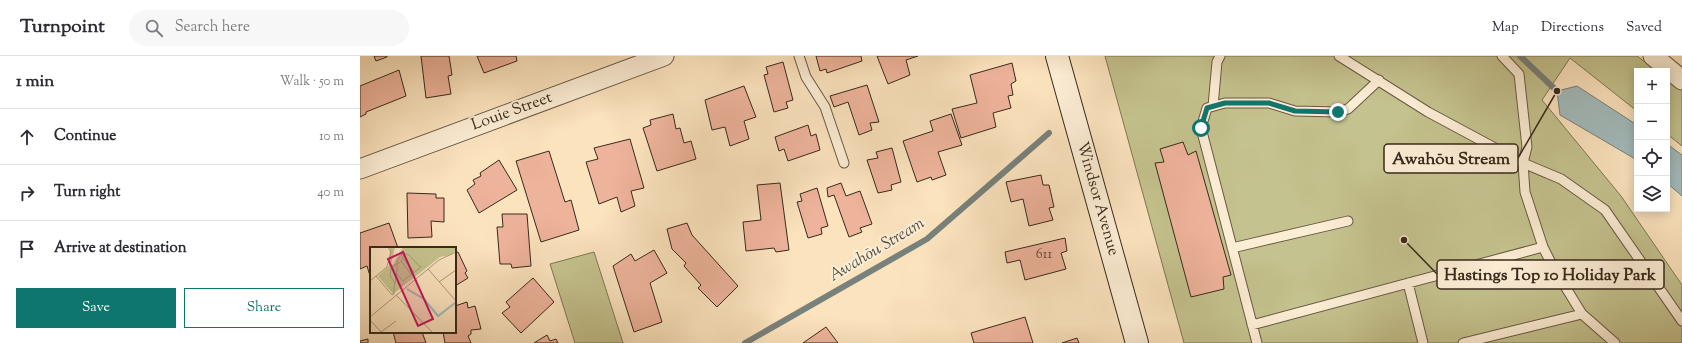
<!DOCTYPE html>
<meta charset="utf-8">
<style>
:root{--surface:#fff;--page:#f7f7f7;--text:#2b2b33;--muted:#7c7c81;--line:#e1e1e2;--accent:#0f766e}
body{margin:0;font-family:"Sorts Mill Goudy",serif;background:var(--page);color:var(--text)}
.controls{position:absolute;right:12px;top:12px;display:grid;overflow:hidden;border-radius:0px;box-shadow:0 2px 10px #0003}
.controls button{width:36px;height:36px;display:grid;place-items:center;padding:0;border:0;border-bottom:1px solid var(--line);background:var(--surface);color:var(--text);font:20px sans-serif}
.stop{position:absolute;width:12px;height:12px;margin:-9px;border:3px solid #0f766e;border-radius:50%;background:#fff}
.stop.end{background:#0f766e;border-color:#fff;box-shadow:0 1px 4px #0008}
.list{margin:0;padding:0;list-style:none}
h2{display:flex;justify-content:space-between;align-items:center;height:52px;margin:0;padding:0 16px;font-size:17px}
h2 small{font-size:13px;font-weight:400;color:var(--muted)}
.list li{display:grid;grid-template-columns:26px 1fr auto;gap:12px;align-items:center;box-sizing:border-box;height:56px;padding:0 16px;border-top:1px solid var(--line)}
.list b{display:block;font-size:15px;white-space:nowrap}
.list em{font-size:13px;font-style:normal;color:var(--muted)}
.actions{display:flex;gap:8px;padding:12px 16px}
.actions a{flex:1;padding:9px 0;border:1px solid var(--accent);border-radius:0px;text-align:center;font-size:14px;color:var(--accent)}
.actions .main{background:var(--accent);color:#fff}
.icon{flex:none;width:22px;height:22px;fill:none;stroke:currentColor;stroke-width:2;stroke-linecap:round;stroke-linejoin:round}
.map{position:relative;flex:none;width:1322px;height:287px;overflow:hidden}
header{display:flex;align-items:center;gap:24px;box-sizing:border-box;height:56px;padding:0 20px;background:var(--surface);border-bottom:1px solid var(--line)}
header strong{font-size:19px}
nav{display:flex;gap:22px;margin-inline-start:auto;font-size:14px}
.search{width:280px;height:36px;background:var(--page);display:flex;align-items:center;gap:10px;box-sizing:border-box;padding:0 14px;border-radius:22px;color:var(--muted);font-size:15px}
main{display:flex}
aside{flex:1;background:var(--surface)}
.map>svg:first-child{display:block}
.green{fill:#c4c28e;stroke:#7e7654}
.water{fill:#a3bbbc;stroke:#78817c}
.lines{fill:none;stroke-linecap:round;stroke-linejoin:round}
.stream{stroke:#78817c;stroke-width:6}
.building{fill:#eeb39b;stroke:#382a1b}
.lane-casing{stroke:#695844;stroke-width:11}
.street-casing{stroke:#695844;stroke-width:21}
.secondary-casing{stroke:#382a1b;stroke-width:24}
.lane{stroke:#fcedd5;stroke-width:9}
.street{stroke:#fcedd5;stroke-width:19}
.secondary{stroke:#fcedd5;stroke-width:22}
.route{stroke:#0f766e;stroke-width:5}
.labels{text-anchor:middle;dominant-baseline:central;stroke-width:4;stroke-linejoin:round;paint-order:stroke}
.number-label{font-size:14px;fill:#664c3b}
.street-label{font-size:16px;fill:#382a1b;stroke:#fcedd5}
.water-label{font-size:17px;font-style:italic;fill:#534e43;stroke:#fcedd5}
.inset-river{fill:none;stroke:#a3bbbc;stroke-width:2}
.inset-road{fill:none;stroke:#ad997d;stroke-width:1}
.view{fill:#c2185b;fill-opacity:0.15;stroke:#c2185b;stroke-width:2}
.inset-edge{fill:none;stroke:#382a1b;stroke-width:2}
.leader{fill:none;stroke:#382a1b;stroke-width:1.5}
.callout-dot{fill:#382a1b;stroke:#fcedd5;stroke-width:1.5}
.callout{fill:#fcedd5;stroke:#382a1b;stroke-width:1.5}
.callout-label{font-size:17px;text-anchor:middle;font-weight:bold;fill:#382a1b}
</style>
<header>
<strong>Turnpoint</strong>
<div class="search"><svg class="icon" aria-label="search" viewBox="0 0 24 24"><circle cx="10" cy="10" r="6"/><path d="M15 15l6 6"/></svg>Search here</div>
<nav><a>Map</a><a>Directions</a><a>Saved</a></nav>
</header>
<main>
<aside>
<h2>1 min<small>Walk · 50 m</small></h2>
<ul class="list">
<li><svg class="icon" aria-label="ahead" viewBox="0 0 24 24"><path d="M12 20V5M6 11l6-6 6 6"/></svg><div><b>Continue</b></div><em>10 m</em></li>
<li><svg class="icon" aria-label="right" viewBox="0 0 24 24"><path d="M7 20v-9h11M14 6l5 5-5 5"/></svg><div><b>Turn right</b></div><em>40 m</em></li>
<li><svg class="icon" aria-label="arrive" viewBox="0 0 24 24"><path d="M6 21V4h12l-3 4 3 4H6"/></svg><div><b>Arrive at destination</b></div></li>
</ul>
<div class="actions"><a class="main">Save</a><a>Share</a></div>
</aside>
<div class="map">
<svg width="1322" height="287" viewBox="0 0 1322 287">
<rect width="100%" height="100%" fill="#fbe3be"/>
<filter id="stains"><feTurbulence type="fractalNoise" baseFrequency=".005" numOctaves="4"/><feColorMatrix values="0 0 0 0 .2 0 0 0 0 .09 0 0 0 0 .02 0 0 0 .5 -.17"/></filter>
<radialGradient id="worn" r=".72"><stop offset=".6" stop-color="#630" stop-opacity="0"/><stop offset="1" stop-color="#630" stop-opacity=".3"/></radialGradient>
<path class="green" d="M745,0H1277L1297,15H1277V55L1210,2L1182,44L1261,140L1322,229V287H824Z
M1307,22L1322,33V90L1307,78Z
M234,196L263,287H215L190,208Z"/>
<path class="water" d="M1217,30L1277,69V104L1200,59L1197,35Z
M1307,88L1322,99V140L1307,127Z"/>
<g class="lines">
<path class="stream" d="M1160,0L1197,35
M385,287L567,183L689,77"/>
</g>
<path class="building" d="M14,0H27V1L16,5Z
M61,0H89L92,19L88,20L91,38L66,42Z
M117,0H156L157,5L124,17Z
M456,0H501L502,5L467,17L466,13L460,15Z
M517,0H558L546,4L550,19L528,28Z
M423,6L433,44L426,46L428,52L414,56L404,19L408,18L406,11Z
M652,7L656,25L651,28L653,39L648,40L651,52L633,57L636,71L601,82L592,53L617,47L610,19Z
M39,14L46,40L6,56V58L0,61V30Z
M507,29L519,66L510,67L512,74L499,79L488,46L474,51L470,40Z
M384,30L396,61L384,65L389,83L370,90L365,71L352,74L345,44Z
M313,58L316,73L320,72L324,87L331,85L336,103L297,115L283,72L291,69L290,64Z
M591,58L602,89L578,96L586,119L572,124L571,121L557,126L543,85L573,75L570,65Z
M448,69L451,80L456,78L460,94L428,105L424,93L419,95L415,81Z
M270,83L284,132L271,135L275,150L261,156L257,141L239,148L226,106L238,103L234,92Z
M823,86L828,99L836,95L871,219L863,221L864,233L831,241L795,107L804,106L800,93Z
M532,92L541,126L531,129L532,134L518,137L507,104L518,102L516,96Z
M189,95L205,146L211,144L219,174L181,186L156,105Z
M139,104L157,134L119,157L107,134L115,128L113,124L121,120L120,117Z
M681,119L683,129H689L694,151L689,152L693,164L669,170L663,143L651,146L646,126Z
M420,127L429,194L416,196L414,192L386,195L383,166L401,164L397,129Z
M481,127L486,140L500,135L512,168L500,172L502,176L489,181L474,139L468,141L467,132Z
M457,132L468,170L461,172L462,178L448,182L437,146L442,145L440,138Z
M47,137L76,138V142H84V166L71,165L72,181L48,182Z
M142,158H167L171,210L152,212L151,208H140L137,171H143Z
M29,167L38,192H11L10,220L7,210L0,213V177Z
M327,167L332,179L378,230L357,251L338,232L341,229L324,210L326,207L312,193L307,173Z
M705,182L707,195L701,197L706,213L665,224L660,204L647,207L645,196Z
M294,194L307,217L290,227L302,266L274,276L253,210L271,198L275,205Z
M98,196L107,215L105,217L108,222L95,230V197Z
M173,222L194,246L161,277L142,257L150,251L146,246Z
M107,246L108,252L115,250L121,273L111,274V278L108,280L111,287H85L83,276H95V250Z
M665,261L673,287H614L611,277Z
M466,271L478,287H443Z
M33,276H62L66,287H36Z
M187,279L190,285L196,283L198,287H174Z
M717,282L719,287H702Z
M8,283V287H0V285Z"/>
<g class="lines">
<g class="lane-casing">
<path id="lane" d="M439,0L446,21L465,51L484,107
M979,0L1068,56L1163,107L1201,123L1245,154L1322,265
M1142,0L1159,18L1167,91L1163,107L1165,136L1183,191L1192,209L1222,258L1255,287
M853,50L857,6L860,0
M872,192L988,165
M1048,227L1063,287
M892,269L1183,191
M897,287L841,72L847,52L865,47H909L935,55L978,56L988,53L1019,24
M1103,287L1222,258"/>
</g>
<g class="street-casing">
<path id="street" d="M1293,0L1322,24
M0,113L304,0"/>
</g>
<g class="secondary-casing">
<path id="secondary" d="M697,0L777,287"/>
</g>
<use href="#lane" class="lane"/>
<use href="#street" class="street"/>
<use href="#secondary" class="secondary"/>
</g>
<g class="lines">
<path class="route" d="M841,72L847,52L865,47H909L935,55L978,56"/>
</g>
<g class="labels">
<g class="number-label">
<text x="684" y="199">611</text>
</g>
<g class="street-label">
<text transform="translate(152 56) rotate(-20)">Louie Street</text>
<text transform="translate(737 143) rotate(74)">Windsor Avenue</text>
</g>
<g class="water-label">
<text transform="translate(517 194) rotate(-31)">Awahōu Stream</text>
</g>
</g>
<g transform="translate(10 191)">
<rect width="86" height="86" fill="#fbe3be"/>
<path d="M20,0H25L21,17L23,18L33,0H86V3L81,8L70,10L23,47L8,29L19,19Z" fill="#c4c28e"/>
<path class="inset-river" d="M37,42L54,52L68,69L85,56"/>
<path class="inset-road" d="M35,7L39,8L50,20M33,11L44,25M31,14L41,27M58,22L86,54M26,26L33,34L52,19M6,29L22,48M0,34L17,20L21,5L18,0M69,35L86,23M22,48L24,47V41L25,36L27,23V15L28,12L34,5L32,13L29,16L27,17H26L23,19L21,22L20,29L25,36M26,48L63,86M0,70L69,13L86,5M0,73L12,86M11,85L26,74"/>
<path class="view" d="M33,5L63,72L48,79L18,12Z"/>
<rect width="86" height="86" class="inset-edge"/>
</g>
<path class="leader" d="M1197 35L1158 102M1044 184L1077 218"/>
<g class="callout-dot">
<circle cx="1197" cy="35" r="4"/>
<circle cx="1044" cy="184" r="4"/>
</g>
<g class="callout">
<rect x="1024" y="88" width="134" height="29" rx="4"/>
<rect x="1077" y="204" width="227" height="29" rx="4"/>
</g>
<g class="callout-label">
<text x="1091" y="108">Awahōu Stream</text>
<text x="1190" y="224">Hastings Top 10 Holiday Park</text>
</g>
<rect width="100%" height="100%" filter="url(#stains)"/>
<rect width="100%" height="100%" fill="url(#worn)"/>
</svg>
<div class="controls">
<button>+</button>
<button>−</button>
<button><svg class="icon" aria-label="locate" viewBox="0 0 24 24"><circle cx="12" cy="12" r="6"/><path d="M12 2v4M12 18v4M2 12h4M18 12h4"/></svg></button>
<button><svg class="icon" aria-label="layers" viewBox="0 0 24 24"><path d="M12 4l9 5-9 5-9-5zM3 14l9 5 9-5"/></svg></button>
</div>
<div class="stop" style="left:841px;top:72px"></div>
<div class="stop end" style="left:978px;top:56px"></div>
</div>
</main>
